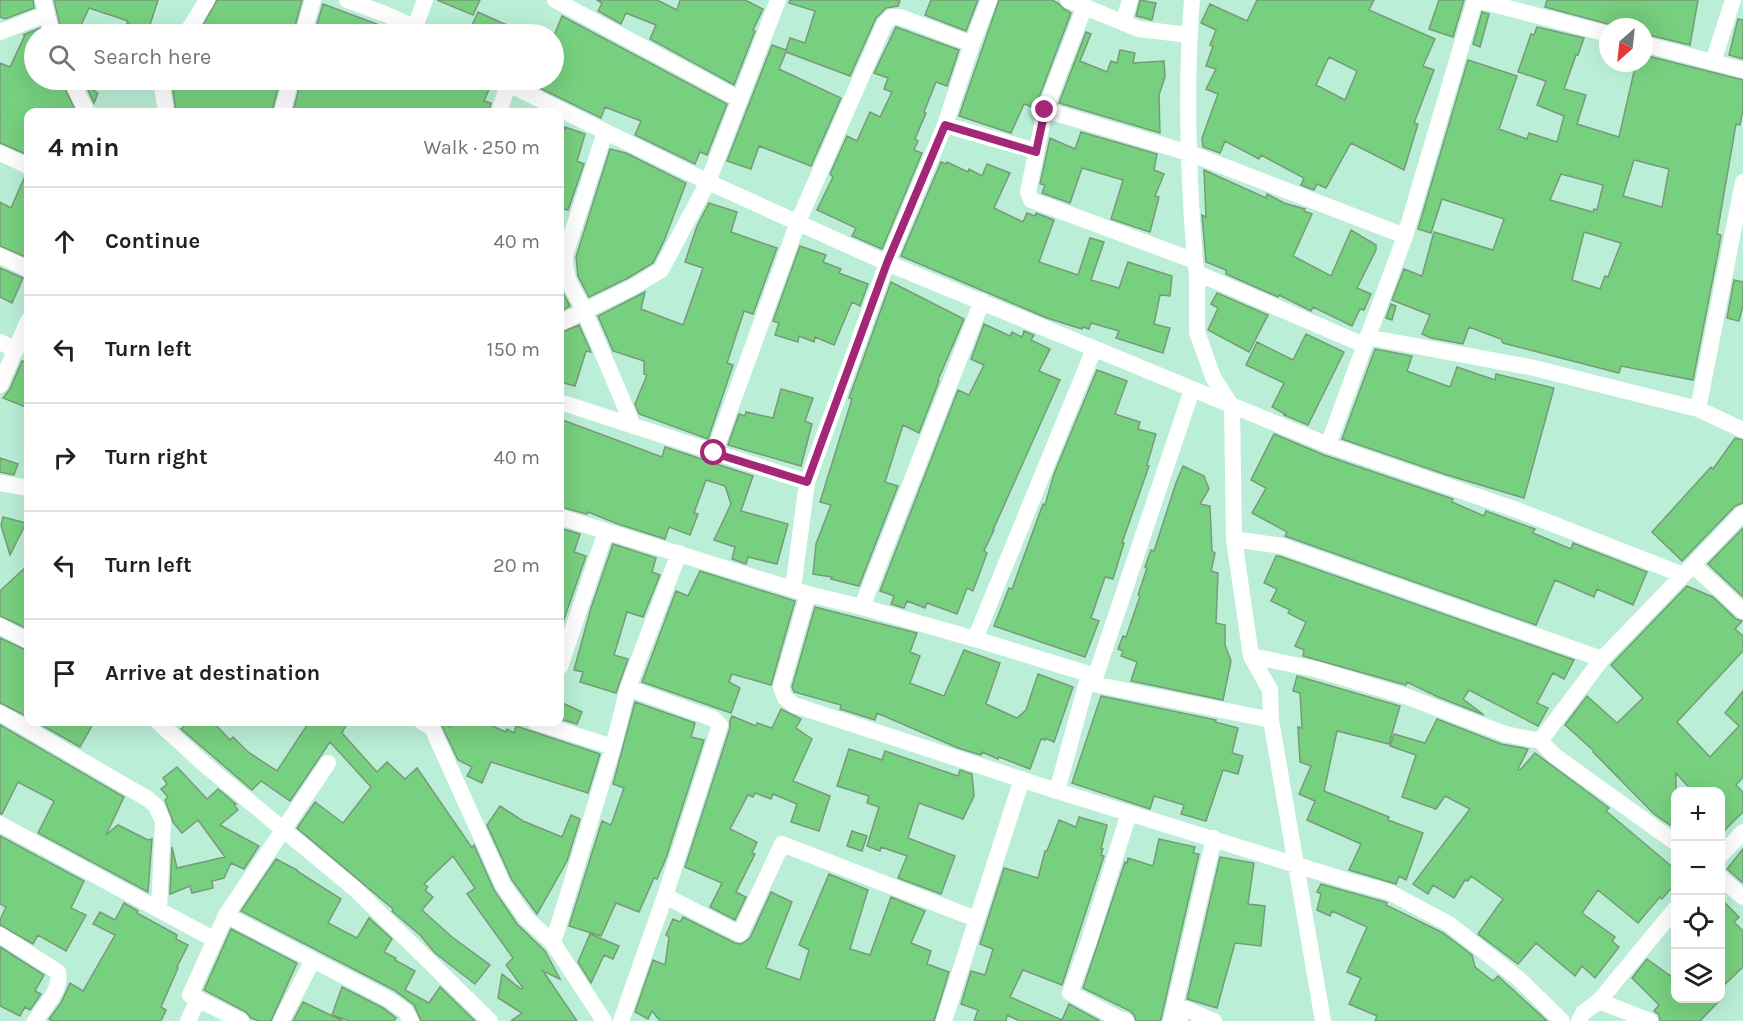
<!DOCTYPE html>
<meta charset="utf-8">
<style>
:root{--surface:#fff;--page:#f6f6f6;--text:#202124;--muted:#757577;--line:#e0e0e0}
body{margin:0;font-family:Karla,sans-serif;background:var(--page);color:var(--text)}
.controls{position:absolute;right:18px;bottom:18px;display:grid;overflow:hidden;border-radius:12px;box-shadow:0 6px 24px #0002}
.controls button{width:54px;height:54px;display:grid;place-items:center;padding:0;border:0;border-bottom:2px solid var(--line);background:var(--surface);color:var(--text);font:30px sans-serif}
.compass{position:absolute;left:1599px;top:18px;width:54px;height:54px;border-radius:50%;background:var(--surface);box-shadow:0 6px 24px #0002;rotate:207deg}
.stop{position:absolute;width:18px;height:18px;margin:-14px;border:4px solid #a42677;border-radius:50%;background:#fff}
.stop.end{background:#a42677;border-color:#fff;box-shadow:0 2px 6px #0008}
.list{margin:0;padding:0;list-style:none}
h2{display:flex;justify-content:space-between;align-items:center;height:78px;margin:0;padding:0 24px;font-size:26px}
h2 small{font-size:20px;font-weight:400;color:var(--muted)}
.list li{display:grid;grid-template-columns:39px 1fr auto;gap:18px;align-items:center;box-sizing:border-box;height:108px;padding:0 24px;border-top:2px solid var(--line)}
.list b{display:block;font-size:22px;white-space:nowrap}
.list em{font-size:20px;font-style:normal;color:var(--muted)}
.icon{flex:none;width:33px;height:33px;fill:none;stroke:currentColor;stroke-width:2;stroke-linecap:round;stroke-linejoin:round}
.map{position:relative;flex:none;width:1743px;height:1021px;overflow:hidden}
.search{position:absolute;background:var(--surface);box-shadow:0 6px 24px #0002;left:24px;top:24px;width:540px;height:66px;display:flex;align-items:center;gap:15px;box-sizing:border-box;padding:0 21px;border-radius:33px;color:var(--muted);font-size:22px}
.panel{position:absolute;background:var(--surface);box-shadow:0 6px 24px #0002;left:24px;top:108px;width:540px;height:618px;border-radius:12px}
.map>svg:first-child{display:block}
.building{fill:#77d07f;stroke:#789a79;stroke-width:1.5;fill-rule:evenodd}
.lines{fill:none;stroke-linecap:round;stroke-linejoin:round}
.minor{stroke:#fff;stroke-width:16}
.route{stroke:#a42677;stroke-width:8}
</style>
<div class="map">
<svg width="1743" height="1021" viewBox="0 0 1743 1021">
<rect width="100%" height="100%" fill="#baeed7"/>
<path class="building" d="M0,0H33L34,8L5,19L0,17Z
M54,0H158L148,31L127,23L128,21L89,8L77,34H62Z
M217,0H302L293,34H198Z
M437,0H480L473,15Z
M597,0H657L677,10L680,0H745L763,9L753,30L755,31L734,85L650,39L656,25L626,13L621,24L598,11L602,3Z
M790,0H900L898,6L886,8L876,18L850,76L786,52L779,69L841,98L811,166L759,146L751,169L727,161L772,45L786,50L790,38L805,43L815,11L789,3Z
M931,0H978L966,31L925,15Z
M999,0H1052L1058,3L1064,9L1071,13L1035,108L1024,104L1011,133L959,116Z
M1140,0L1156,3L1152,20L1136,16Z
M1257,0H1374L1369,10L1435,39L1423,66L1434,70L1414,123L1418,124L1404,170L1351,143L1326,188L1317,184L1314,190L1301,185L1304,178L1261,155L1259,159L1225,141L1220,153L1203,147L1202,138L1218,94L1206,89L1216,69L1206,66L1213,46L1210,45L1216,30L1201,23L1210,4L1247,21ZM1329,57L1357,71L1345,100L1316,85Z
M1439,0H1464L1453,37L1429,29Z
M1547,0H1698L1690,45L1644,34V27H1619L1545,7Z
M323,4L401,33L400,34H314Z
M478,12L500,22L529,34H468Z
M1482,12L1489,14L1480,47L1473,44Z
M562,16L727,104L707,155L700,152L695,164L635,135L641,121L605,107L601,118L523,80H554V36Z
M1738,19L1743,20V59L1729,55Z
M896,27L959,50L947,86L936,82L924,112L926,113L915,139L918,141L914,150L922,153L882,249L852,236L856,228L817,210L833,177L830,174L847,136L857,141L870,112L880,117L892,92L884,89L888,78L874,73Z
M1537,27L1584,38L1578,55H1576L1564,89L1586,95L1577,124L1619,137L1636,63H1644V55L1743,80V109L1740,125L1736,124L1717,234L1721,235L1719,247L1693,380L1621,366L1619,373L1503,343L1501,339L1469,327L1463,344L1431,338L1422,334L1430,315L1392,300L1404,269L1422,276L1434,232L1493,250L1504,219L1442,199L1431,233L1418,229L1468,60L1517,76L1499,129L1527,139L1529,133L1557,142L1564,116L1537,105L1546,81L1518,72L1531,34L1534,35ZM1634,160L1669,169L1662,207L1623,196ZM1561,174L1603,185L1597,210L1594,209L1593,212L1550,200ZM1584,232L1621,243L1608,277L1605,276L1600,289L1572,280Z
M40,28L41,34H34V80H61L76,112H28V155L0,143V63L10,67L25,35H23Z
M1086,32L1091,34L1080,61L1107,72L1111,61L1117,63L1120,50L1135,53L1133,63L1164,61L1165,77L1159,95L1160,133L1059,103Z
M177,80H225L250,88L252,80H280L272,112H176L173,91Z
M301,80H490L491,85L484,101L491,103L489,112H293Z
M86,86L98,93L94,103Z
M565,127L585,134L577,161L584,164L568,210L560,208V146Z
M1081,132L1157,154L1154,170L1164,174L1155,196L1159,197L1150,232L1111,219L1123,180L1082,168L1070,203L1042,193L1045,185L1040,184L1050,138L1075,149Z
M610,149L626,153L686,183L664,241L653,263L628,278L589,297L578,276L576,257Z
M941,162L946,164L947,162L968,172L969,169L982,176L987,164L1010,173L994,208L1023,222L1027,213L1035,216L1036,213L1054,220L1039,262L1078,275L1090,238L1104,242L1091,280L1119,288L1128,262L1172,276L1170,296L1160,295L1154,324L1170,328L1163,353L1116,338L1119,331L1091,323L1089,329L1083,327L1082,329L1047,318L901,256Z
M1204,170L1266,198L1267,194L1284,203L1305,209L1304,211L1312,214L1293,256L1331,276L1351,230L1376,245V250L1357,288L1371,294L1364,310L1360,309L1352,326L1313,307L1311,311L1279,295L1278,297L1226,274V270L1206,262L1202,215L1206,217Z
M25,176H28V258L0,246V202L11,208Z
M709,203L737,212L731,232L777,248L753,314L744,311L727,363L733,365L708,439L639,414L635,404L647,375L644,374V361L613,351L598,316L645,292L641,309L683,325L703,268L685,262L697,226Z
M800,246L826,255L823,262L841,269L839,273L868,284L860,306L852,302L834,345L815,337L814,342L799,336L798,342L775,335L779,323L773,321Z
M0,268L23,278L12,303L0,297Z
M1734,280L1743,282V305L1739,321L1727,318Z
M891,282L964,319L938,380L939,381L919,433L903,425L885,482L898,486L859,586L831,579L832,577L813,574L816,544L831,505L820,502L852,399L849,398Z
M562,291L570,306L560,312V298Z
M1217,293L1268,315L1249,352L1208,330L1218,308L1211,304Z
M1391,304L1396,306L1392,320L1386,318Z
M984,324L1010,336L1012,332L1022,337L1024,331L1034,335L1031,340L1050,349L1039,371L1060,380L993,530H994L984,551L987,553L973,591L967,588L957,614L927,603L925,608L907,601L904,608L891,604L894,596L880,591L958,390L969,395L984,365L971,359Z
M579,325L591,352L586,351L575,386L560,382V333Z
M1306,334L1344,352L1308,425L1284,415L1285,414L1272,407L1284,383L1246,365L1257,342L1293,360Z
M1375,349L1412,356L1407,371L1450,387L1457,367L1495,380L1496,374L1554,388L1524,498L1447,475L1342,439Z
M22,361L28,363V408L3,398L10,389Z
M1097,370L1127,381L1115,414L1140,422L1138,429L1156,434L1147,465L1149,466L1122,543H1124L1113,579L1105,577L1091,618L1099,621L1085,657L994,626L1009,588L1012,589L1043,504L1045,505L1054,474Z
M781,389L813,398L805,421L812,424L801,466L728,445L739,414L745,416L746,412L773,418Z
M560,419L662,457L665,447L753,476L741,511L788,524L777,564L748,557L746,564L732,559L735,547L714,540L731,504L725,486L706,480L694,513L698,514L690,535L669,527L665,539L618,524L588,512L587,514L560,507Z
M1274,434L1324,455L1453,499L1452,502L1484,516L1486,511L1535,529L1533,533L1571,549L1573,543L1647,572L1633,605L1597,589L1594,597L1555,580L1536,625L1285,536L1287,532L1252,513L1266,488L1251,480Z
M1735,438L1743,440V503L1735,506L1682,561L1652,532L1711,467L1713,469Z
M0,458L18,464L14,475L0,472Z
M1183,466L1204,476L1209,489L1200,504L1210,506L1212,551L1215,553L1211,571L1218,573L1216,623L1225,625V645L1231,661L1223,700L1131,681L1137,662L1121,656L1123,651L1118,649L1123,636L1126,637L1140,596L1138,595L1147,568L1145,567L1151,550L1154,551L1176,483Z
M3,517L26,523L10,555L1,525Z
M560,528L580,534L574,552L586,556L561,628H560Z
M1743,528V597L1708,564Z
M613,544L656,558L652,572L660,575L643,617L627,612L614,655L628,659L616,693L580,682L583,672L574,670L591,608Z
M1276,556H1279L1574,660L1564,679L1553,673L1537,703L1548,708L1538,726L1469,690L1463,699L1484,715L1438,697L1407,682L1406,685L1303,656L1304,650L1295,646L1306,622L1288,613L1290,610L1271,601L1277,589L1264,583Z
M28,565V629L0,616V591Z
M700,571L795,601L771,685L732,674L729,682L740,688L731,713L642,682L676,591L688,596Z
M1687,586L1713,597L1736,619L1742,621L1735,629L1743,636V651L1677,722L1710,757L1739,726L1725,713L1743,691V777L1736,785L1743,792V812L1720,835V792H1693L1676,773V820L1670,825L1654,814L1593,752L1594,751L1565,725L1587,696L1617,723L1643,698L1611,665Z
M815,607L917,633L910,652L920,656L910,683L944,696L964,650L1000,663L986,704L1017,718L1026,710L1038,674L1073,687L1054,742L1045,738V740L1041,739L1030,769L999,757L998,759L982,752L981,755L958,748L877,713L875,720L840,709L841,705L794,692L792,687Z
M0,638L28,651V717L0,703Z
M1297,676L1400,706L1389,744L1337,731L1324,791L1389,817L1388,820L1423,833L1406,880L1399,876L1396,884L1349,870L1361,844L1307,820L1315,801L1299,794L1311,766L1300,762L1298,727L1302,728L1300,693L1293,691Z
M1101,696L1216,720L1215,722L1238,728L1232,753L1243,756L1238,774L1223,770L1206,821L1181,814L1184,805L1154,796L1150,809L1072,783Z
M560,702L582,712L577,724L560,719Z
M635,702L695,723L691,737L704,740L666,858L657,879L654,878L639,912L616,903L601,936L569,926L602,821L611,825L624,788L613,784Z
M781,709L801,719L796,728L812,739L793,781L830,796L819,831L791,822L797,804L773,794L771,799L755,793L753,797L748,795L730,829L757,842L752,853L755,854L736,892L746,897L735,920L710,907L722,883L685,867L730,728V721L732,716L756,726L757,723L772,728Z
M1437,719L1501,744L1528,749L1518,769L1520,770L1535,753L1609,808L1606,811L1676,870V883L1662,899L1660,897L1638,923L1598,890L1582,913L1615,937L1612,941L1619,947L1595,978L1582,966L1575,976L1536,943L1518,964L1478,934L1503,899L1471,876L1468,881L1465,880L1454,898L1433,885L1428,894L1413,884L1470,809L1445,796L1436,809L1402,797L1416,755L1390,746L1394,734L1425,743Z
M36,722H94L80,747Z
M189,722H213L230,740L233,737L248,752L277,771L309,722H348L342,733L377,772L387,762L405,779L417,768L472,848L474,845L494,890L517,924L545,951L560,979L543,971L577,1021H511L522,1013L498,998L502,974L521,989L523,988L506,965L513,958L467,894L475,888L453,856L424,884L428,887L425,890L433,897L422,910L452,937L490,965L475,984L435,953L420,935L392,911L393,909L297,828L315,802L343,823L371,787L330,742L290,801L261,781L252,790L181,729Z
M440,722L450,727L453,722H483L506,732L507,729L514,733L516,726L600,754L588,793L491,762L482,783L467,776L472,767L458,760Z
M0,725L124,797L106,835L118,825L148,840L152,839L148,892L38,833L54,801L18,782L2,814H0Z
M849,749L882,760L885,751L958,776L960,770L972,774L974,796L963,819L919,803L908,838L955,856L941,894L898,878L907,856L881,847L880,851L867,846L879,807L867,803L869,796L837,786Z
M177,767L207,799L218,789L236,804L234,805L238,810L220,825L259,846L244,869L231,863L224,878L212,881L213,888L192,893L190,886L170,894L172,847L177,868L225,857L198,820L182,833L173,822L165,800L168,797L161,789L167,784L163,778Z
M500,806L523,821L562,837L571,815L580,819L567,861L537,914L512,880L487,825Z
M1079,817L1107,825L1101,849H1103L1101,855L1104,856L1062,985L1023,970L1010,997L1062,1020L1069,1004L1100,1021H1020L1007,1015L1006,1021H974L978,1010L961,1004L971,971L985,975L993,949L980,944L1004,868L1038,878L1045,851H1047L1059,820L1076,827Z
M852,831L867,836L862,851L847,846Z
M0,836L84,881L71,908L86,915L66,951L38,935L33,944L0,925V920L6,907L0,904Z
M1159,839L1195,847L1193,853L1199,854L1161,1019L1160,1021H1136L1134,1015L1130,1011L1083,988L1125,862L1127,863L1128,858L1153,866Z
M1743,849V883L1727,869Z
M1220,857L1254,863L1248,904L1265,906L1261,946L1235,943L1217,1008L1187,999Z
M276,859L297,870V871L341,899L328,923L357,938L369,918L392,939L384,952L396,958L395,960L415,971L405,990L429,1003L440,987L475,1021H421L414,1005L394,990L241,911Z
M829,874L868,890L850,949L870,955L891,897L925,911L911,943L931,951L927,964L949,972L934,1021H660L652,1011L648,1019L635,1012L653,960L665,965L669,937L666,935L673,919L680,922L683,917L735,943L741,944L750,938L771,892L792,902L766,968L800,980L809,950L799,945Z
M1321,884L1385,902L1387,903L1386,905L1443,933L1472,955L1475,967L1493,981L1498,976L1547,1021H1375L1377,1016L1349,1004L1361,978L1347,972L1367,927L1332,911L1330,916L1317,910L1321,894L1317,892Z
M1720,898L1739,917L1734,922L1743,931V967L1720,989Z
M124,903L138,911L137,913L177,935L176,939L188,945L177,967L178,968L161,1007L166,1010L161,1021H53L49,1019L61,1003L70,983L83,991L115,935L93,924L100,912L115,920Z
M231,929L297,963L271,1021H259L251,1018L246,1012L204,990Z
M590,934L619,946L613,959L604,955L591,983L578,962Z
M0,947L44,975L35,991L41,994L30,1010L25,1007L20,1016L0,1006Z
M1647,959L1676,980V999H1721L1700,1021H1660L1659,1015L1654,1011L1659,1005L1632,978Z
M342,987L383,1008L396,1018L394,1021H349L332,1015Z
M303,1002L343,1021H293Z"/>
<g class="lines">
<path class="minor" d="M43,0L52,34
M347,0L385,14L430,34
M555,0L739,99
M1068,0L1139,29L1189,35
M1192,0C1185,87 1188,174 1195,261L1197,273V332L1213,377L1232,407L1234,539L1251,656L1270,690L1271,720L1323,1021
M1477,0L1608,34
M1085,6L1045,110L1028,192L1031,200L1195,261
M1123,23L1130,0
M415,27L425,0
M0,32L47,14
M186,34L207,0
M303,34L313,0
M1644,44L1743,70
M1713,62L1733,0
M71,80L87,112
M161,80L166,112
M500,80L708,182L887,263L1328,445L1517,510L1683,575
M1045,110L1189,153L1405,236
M282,112L291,80
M499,112L508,85
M945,125L1036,151
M605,132L565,255C564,283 576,291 586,315C602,352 618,389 633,426
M0,153L28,166
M0,256L28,269
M1197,273L1364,345
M560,323L633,287L661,270L708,182L778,0
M1367,337L1530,367L1698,409L1743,430
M0,342L16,350
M0,385L28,321
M560,402L807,482
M1698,409L1743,182
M1328,445L1405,236L1475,0
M714,453L798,222L884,25L891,17H900L972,44
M0,483L28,488
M560,517L808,594L862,607L975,639L1089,674L1093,684L1271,720
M1234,539L1282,546L1602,659
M1693,565L1743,611
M793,589L807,482L887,263L945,125L972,44L989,0
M808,594L781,687L785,698L794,705L1057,791L1345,880L1389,892L1449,924L1519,979L1562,1021
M862,607L982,301
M0,626L28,641
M975,639L1094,349
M1251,656L1315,669L1408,697L1505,734L1540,741
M560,667L606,531
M1093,684L1192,390
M0,713L148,799L156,806L163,821L159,910
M158,722L203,763L355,889L490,1021
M422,722L432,728L503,885L526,918L553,943L604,1021
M535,722L613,747
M1057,791L1089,674
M0,824L215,940
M1676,843L1555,756L1540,741L1602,659L1743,513
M1720,856L1743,832
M1720,877L1743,897
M665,896L740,934L782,844L976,919
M226,915L388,999L405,1011L411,1021
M0,935L58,972C62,989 44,1007 35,1021
M553,943L613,747L628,688L679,553
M1599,1001L1650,1021
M188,1021L198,999
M241,1021L190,995L226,915L328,763
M281,1021L313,960
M621,1021L665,896L720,725L714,719L628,688
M944,1021L1022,779
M1126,1021L1117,1018L1070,993L1088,944L1129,813
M1171,1021L1214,838
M1177,1021L1186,1009L1214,1021
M1579,1021L1583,1013L1599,1001L1676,908"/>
</g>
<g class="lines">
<path class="route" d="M714,453L807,482L887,263L945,125L1036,152L1045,110"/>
</g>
</svg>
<div class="controls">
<button>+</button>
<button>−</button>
<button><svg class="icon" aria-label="locate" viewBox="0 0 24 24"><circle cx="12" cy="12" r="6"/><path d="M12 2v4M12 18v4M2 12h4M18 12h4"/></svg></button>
<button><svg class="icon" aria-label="layers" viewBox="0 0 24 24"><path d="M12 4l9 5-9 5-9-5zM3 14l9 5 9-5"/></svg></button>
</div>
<svg class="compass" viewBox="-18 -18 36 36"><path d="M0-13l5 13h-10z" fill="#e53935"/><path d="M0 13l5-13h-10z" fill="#757577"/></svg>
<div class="stop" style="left:714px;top:453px"></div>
<div class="stop end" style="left:1045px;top:110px"></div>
<div class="search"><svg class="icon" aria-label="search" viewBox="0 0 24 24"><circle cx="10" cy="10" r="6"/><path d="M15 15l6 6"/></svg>Search here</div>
<section class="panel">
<h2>4 min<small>Walk · 250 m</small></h2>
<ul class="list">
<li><svg class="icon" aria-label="ahead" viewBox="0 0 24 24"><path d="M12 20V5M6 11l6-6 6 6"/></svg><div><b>Continue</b></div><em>40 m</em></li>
<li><svg class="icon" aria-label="left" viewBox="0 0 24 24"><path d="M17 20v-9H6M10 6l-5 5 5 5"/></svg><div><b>Turn left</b></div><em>150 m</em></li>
<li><svg class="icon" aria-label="right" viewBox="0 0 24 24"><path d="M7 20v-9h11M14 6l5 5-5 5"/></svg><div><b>Turn right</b></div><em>40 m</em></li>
<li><svg class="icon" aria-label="left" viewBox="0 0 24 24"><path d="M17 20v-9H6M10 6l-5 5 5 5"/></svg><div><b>Turn left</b></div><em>20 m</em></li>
<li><svg class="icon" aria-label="arrive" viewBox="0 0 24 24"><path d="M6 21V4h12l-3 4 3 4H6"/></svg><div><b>Arrive at destination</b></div></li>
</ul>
</section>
</div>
